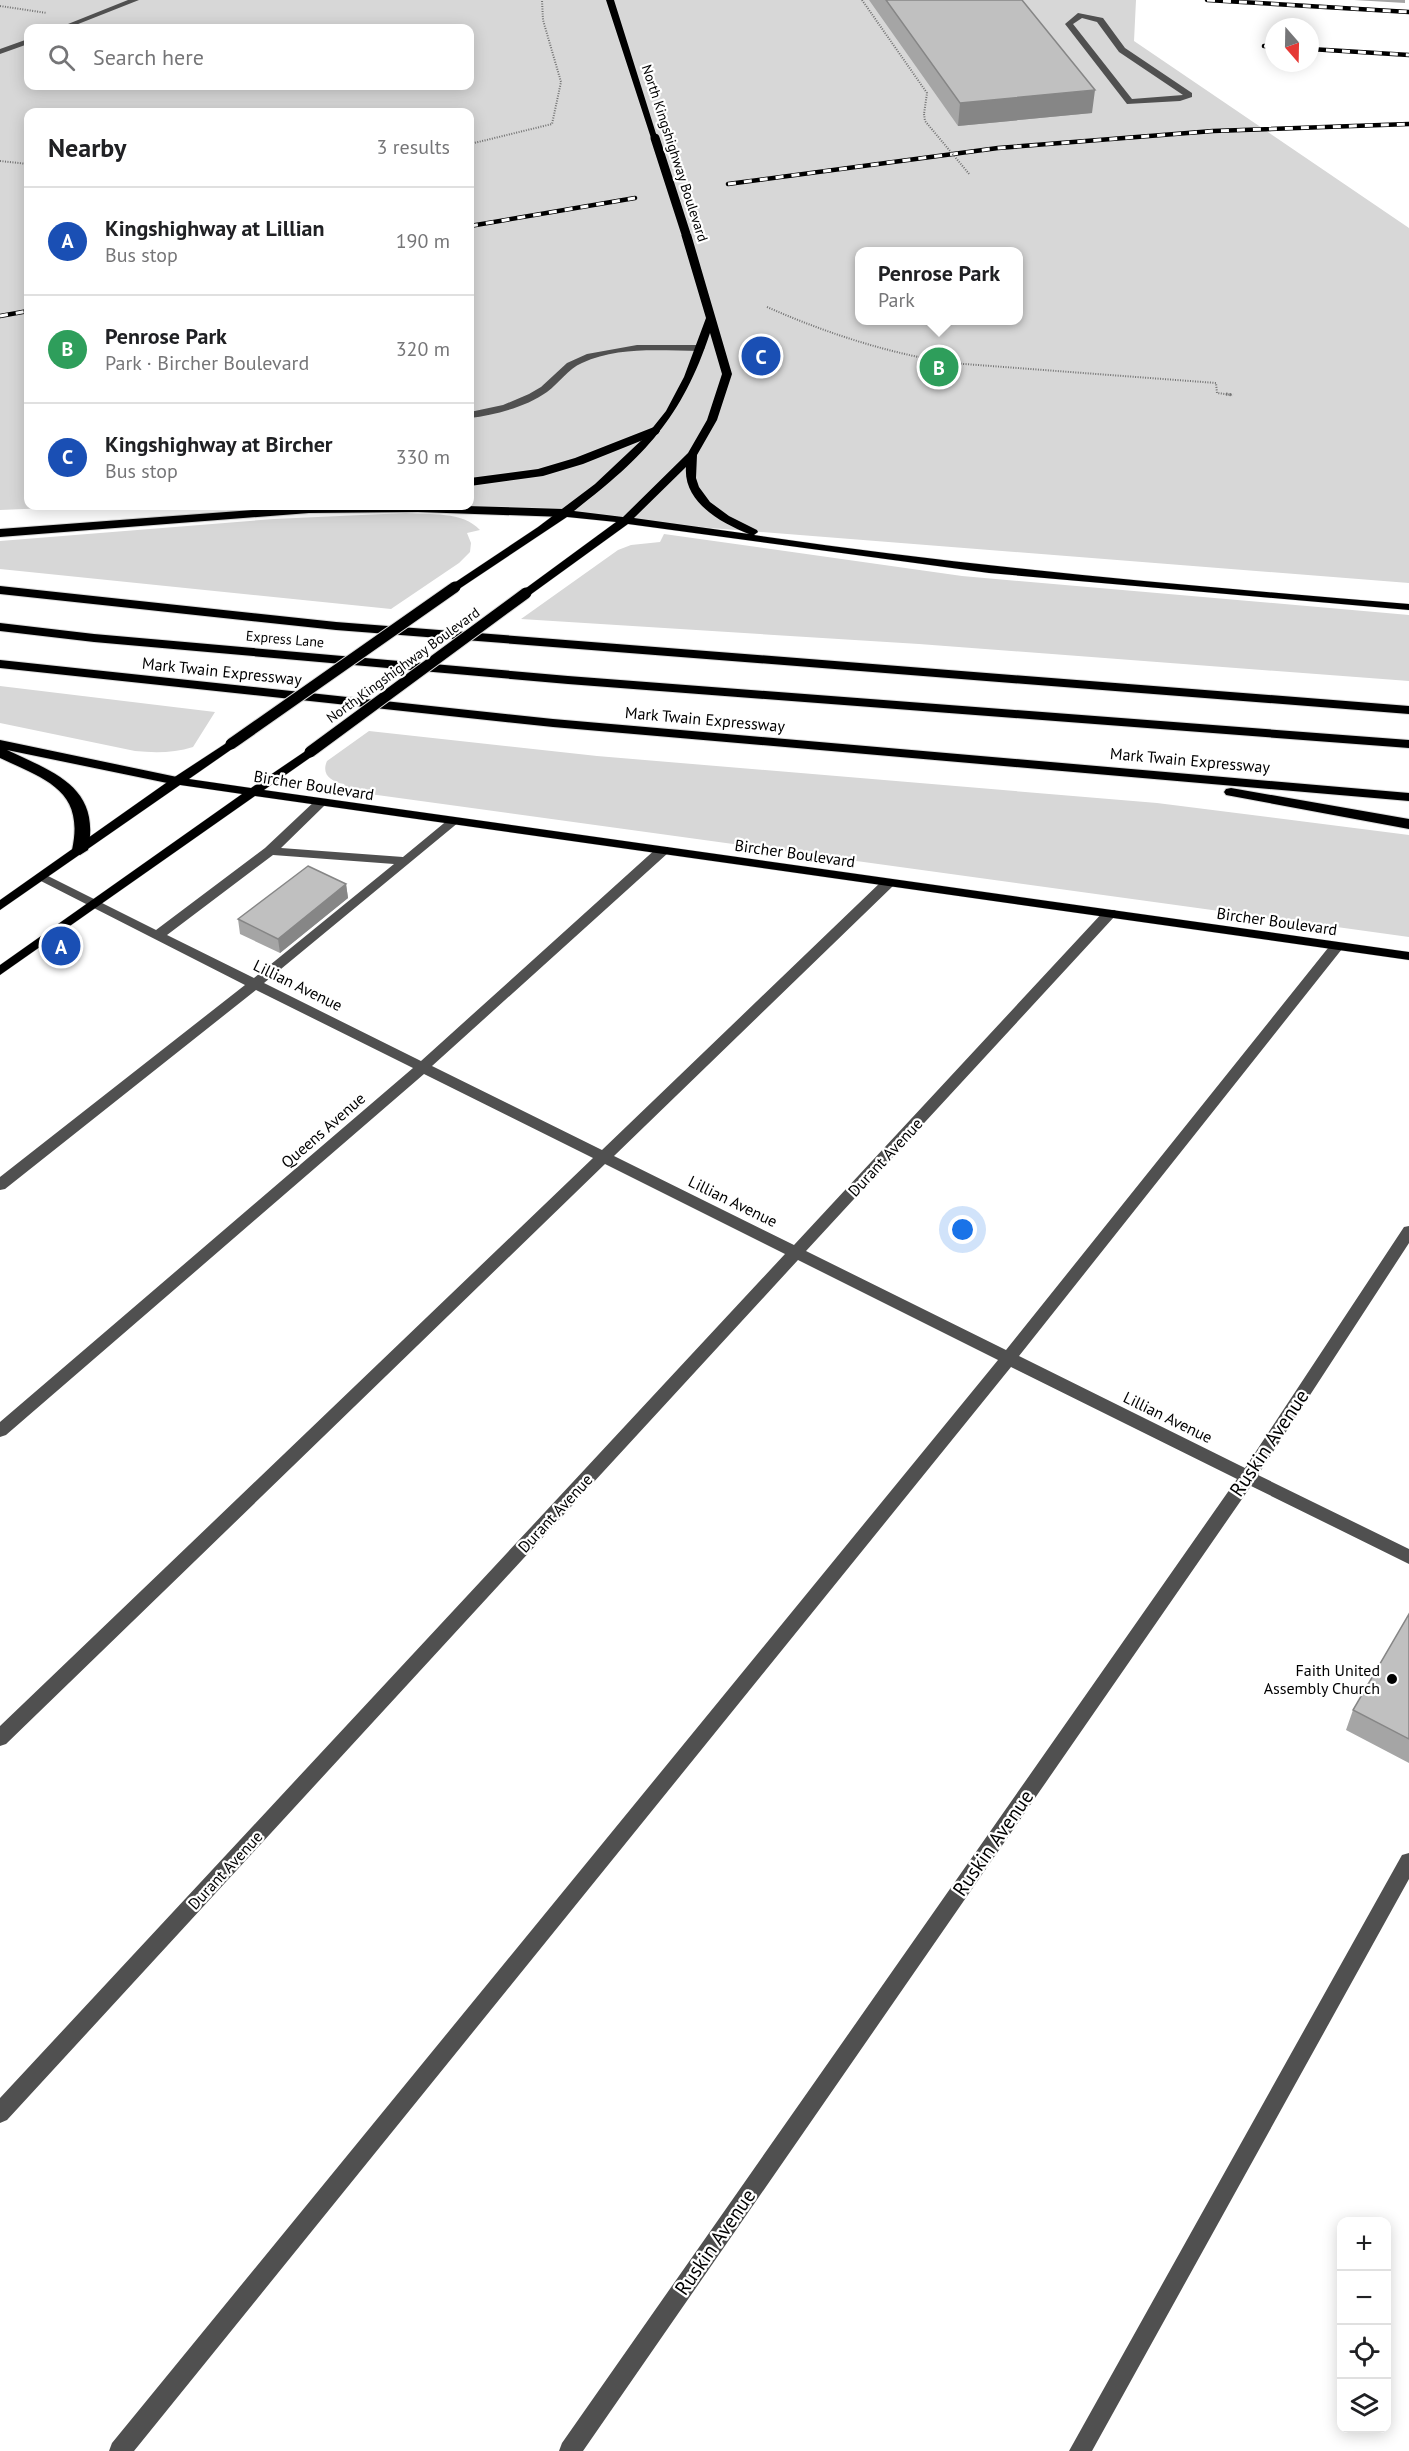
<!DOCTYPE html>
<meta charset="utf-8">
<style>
:root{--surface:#fff;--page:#f2f2f2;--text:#202124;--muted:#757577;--line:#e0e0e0;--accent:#111827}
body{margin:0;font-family:"PT Sans",sans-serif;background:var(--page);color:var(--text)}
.controls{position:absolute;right:18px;bottom:18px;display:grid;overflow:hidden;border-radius:12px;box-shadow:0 3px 15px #0003}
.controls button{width:54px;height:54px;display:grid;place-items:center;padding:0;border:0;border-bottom:2px solid var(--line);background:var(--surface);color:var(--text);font:30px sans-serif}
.compass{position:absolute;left:1265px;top:18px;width:54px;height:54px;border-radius:50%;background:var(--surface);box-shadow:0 3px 15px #0003;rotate:160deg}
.you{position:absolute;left:963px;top:1230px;width:21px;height:21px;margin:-15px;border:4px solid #fff;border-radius:50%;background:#1a73e8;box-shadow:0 0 0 9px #1a73e833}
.badge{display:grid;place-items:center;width:39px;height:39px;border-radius:50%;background:var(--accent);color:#fff;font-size:20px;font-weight:700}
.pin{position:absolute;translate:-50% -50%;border:3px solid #fff;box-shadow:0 2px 6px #0006}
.popup{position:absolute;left:855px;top:247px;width:168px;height:78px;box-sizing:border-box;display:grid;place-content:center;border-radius:12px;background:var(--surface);filter:drop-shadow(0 2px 4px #0005);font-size:20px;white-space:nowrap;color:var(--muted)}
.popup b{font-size:22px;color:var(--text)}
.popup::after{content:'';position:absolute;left:50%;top:100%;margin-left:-12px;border:12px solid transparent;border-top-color:var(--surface)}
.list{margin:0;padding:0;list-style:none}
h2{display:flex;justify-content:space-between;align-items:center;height:78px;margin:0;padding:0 24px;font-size:26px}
h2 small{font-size:20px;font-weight:400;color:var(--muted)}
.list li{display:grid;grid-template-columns:39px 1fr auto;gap:18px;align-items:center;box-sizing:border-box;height:108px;padding:0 24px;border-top:2px solid var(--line)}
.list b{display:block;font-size:22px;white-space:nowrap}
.list p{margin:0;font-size:20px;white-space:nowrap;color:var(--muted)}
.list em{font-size:20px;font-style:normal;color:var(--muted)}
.icon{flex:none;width:33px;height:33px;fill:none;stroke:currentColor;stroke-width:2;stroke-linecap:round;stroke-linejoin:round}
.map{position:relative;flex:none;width:1409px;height:2451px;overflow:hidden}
.search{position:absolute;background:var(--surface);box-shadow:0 3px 15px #0003;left:24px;top:24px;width:450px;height:66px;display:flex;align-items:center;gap:15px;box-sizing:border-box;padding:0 21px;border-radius:12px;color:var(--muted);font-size:22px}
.panel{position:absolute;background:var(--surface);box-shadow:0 3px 15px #0003;left:24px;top:108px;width:450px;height:402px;border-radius:12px}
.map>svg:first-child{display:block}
.green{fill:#d7d7d7;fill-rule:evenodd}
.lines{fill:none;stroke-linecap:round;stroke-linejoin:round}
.major-casing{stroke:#dbdbdb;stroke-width:1}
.highway-casing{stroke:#dbdbdb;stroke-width:2}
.path-far1{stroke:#727272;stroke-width:2;stroke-dasharray:1 1.5;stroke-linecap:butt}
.path{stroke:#727272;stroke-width:3;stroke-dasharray:1.5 2;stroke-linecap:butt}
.minor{fill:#505050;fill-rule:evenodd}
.major{fill:#000;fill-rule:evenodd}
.highway{fill:#000;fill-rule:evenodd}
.rail-casing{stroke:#000;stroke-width:4.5}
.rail{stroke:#fff;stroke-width:3;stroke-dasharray:8;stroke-linecap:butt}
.major-bridge-far1-casing{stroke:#dbdbdb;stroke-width:10;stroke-linecap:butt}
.major-bridge-casing{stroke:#dbdbdb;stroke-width:13;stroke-linecap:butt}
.path-bridge{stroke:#727272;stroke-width:2;stroke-dasharray:1 1.5;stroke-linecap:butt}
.major-bridge-far1{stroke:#000;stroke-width:9}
.major-bridge{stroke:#000;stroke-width:11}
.wall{fill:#a5a5a5}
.shaded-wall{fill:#868686}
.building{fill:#c0c0c0;stroke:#868686;stroke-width:1.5}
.poi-dot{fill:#000;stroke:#fff;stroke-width:2}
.labels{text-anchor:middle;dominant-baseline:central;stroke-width:4.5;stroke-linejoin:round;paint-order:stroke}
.far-street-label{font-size:14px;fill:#000;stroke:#fff}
.street-label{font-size:16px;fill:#000;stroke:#fff}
.poi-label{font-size:16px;fill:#000;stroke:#fff;text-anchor:end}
.near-street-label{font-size:20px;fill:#000;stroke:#fff}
</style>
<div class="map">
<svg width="1409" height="2451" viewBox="0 0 1409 2451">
<rect width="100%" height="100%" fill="#fff"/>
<path class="green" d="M0,0H1136L1134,41L1409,228V583L431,506H470V112H28V506H97L0,510ZM28,28H470V86H28ZM860,252H1018V320H860Z
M406,513C429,515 463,511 480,530L467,533L471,543L470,552L459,563L391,609L0,569V541L274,519Z
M664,534L962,576L1409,615V681L919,644L521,619L618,550L631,545L660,542Z
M0,686L215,712L193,747C174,753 155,753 135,751L0,723Z
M369,731L597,756L1157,803L1409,835V937L348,791L344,784C331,781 321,775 327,761Z"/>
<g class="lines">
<g class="major-casing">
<path id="major" d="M606,0H614L658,140L651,138Z
M686,231L691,234L732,374L717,420L697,455L696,478L699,487L710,502L729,516L757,530L758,532L754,535C972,567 1190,586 1409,604V610L989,573L628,524L530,595H522V591L616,522L567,517L459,589H451V585L538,527L595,484L646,436L666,411L684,377L706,318L681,234ZM710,333L722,374L707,420L688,453L623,517L574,511C644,457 682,418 710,333ZM686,467C683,502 721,523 749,534L634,518Z
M231,740L235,741V747L189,779L251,788L310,748L314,749V755L264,790L1409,952V960L255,796L0,975V965L242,794L180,785L0,910V900L173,778Z"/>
</g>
<g class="highway-casing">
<path id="highway" d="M654,427L658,428L660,431L658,434L583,464L543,476L470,486V478L538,469L575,458Z
M306,506H466L564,509L570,513L564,517L418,512L309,513L0,537V529Z
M0,586L336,622L1409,706V714L336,630L0,594Z
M0,623L94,634L568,676L1409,740V748L568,684L94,642L0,631Z
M0,660L553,719L1409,793V801L553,727L0,668Z
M0,740L177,777L184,781L177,785L7,750C55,773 101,787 88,850L80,855L72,850C85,790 46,780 0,758Z
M1231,788L1409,819V829L1226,795L1224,792L1226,789Z"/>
</g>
<path class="path-far1" d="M862,0L927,93L924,114
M0,6L47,13
M470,144L552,124L561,82L543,20L542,0
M0,161L28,164
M767,307C826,333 887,353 951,363L1216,383L1217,393L1233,395"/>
<path class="path" d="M1226,394L1233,395"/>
<path class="minor" d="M128,0H139L68,28H58Z
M1078,13L1103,18L1125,48L1192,93V97L1180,101L1127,104L1065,24ZM1082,18L1097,22L1119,52L1183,95L1132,99L1073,24Z
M28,39V44L0,54V49Z
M637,345H700L705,348L700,351C661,351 619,346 582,363C568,369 559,383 547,392C526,407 495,415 470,418V412L503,405L529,394L541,387L567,363L587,354Z
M320,799L324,800L326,803L324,806L281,848L403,857L449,819L453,818L459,822L264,983L421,1061L658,847H668L669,850L668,853L432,1066L602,1150L883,880H893L894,883L893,886L614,1156L794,1245L1105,910H1115L1117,913L1115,916L806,1251L1006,1350L1332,943H1342L1344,946L1342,949L1019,1356L1245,1468L1404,1227L1409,1226V1243L1258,1475L1409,1549V1564L1251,1486L583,2451H559L562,2443L1237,1479L1011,1367L134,2451H109L112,2443L998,1360L798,1260L7,2120L0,2123V2098L785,1254L605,1164L6,1744L0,1746V1726L593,1158L424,1074L6,1435L0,1437V1422L413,1068L256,990L5,1189L0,1190V1177L245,985L35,878L41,874L46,875L156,930L265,848L316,800ZM273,855L394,864L254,978L167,935Z
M1409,1853V1879L1092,2451H1069L1402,1855Z"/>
<use href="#major" class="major"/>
<use href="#highway" class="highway"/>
<g class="rail-casing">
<path id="rail" d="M1207,0L1409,12
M1264,46L1274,47
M1310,49L1409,55
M728,184L998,148L1213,131L1409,124
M470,226L635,198
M0,316L28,311"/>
</g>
<use href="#rail" class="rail"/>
<g class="major-bridge-far1-casing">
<path id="major-bridge-far1" d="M655,138L686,234"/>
</g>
<g class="major-bridge-casing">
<path id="major-bridge" d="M231,744L455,587
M310,752L526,593"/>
</g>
<path class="path-bridge" d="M924,114L925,121L970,175"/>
<use href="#major-bridge-far1" class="major-bridge-far1"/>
<use href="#major-bridge" class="major-bridge"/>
</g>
<path class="wall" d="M869,0H1022L1092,113L958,126Z
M1354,0H1405V3Z
M346,884L348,898L280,953L240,934L238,919Z
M1409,1614V1763L1346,1730L1353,1710Z"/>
<path class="shaded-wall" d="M1095,90L1092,113L958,126L960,103Z
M346,884L348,898L280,953L278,939Z"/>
<path class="building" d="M886,0H1022L1095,90L960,103Z
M308,866L346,884L278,939L238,919Z
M1409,1614V1739L1353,1710Z"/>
<circle class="poi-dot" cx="1392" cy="1679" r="6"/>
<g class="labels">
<g class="far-street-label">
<text transform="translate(675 153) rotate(72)">North Kingshighway Boulevard</text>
<text transform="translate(285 639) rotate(5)">Express Lane</text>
<text transform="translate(403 665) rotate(-36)">North Kingshighway Boulevard</text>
</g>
<g class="street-label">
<text transform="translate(222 671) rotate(6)">Mark Twain Expressway</text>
<text transform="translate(705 719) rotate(5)">Mark Twain Expressway</text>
<text transform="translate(1190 760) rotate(5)">Mark Twain Expressway</text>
<text transform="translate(314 785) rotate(9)">Bircher Boulevard</text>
<text transform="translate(795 853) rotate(8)">Bircher Boulevard</text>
<text transform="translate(1277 921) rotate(8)">Bircher Boulevard</text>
<text transform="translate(298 985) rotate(26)">Lillian Avenue</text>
<text transform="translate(323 1130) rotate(-41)">Queens Avenue</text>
<text transform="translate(885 1157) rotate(-47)">Durant Avenue</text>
<text transform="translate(733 1201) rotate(26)">Lillian Avenue</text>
<text transform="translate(1168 1417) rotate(26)">Lillian Avenue</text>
<text transform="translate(555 1513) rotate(-47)">Durant Avenue</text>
<text transform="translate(225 1870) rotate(-47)">Durant Avenue</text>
</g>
<g class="poi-label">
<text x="1380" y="1670">Faith United<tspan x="1380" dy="18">Assembly Church</tspan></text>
</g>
<g class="near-street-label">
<text transform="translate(1269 1443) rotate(-56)">Ruskin Avenue</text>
<text transform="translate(993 1843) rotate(-55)">Ruskin Avenue</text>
<text transform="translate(715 2242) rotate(-55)">Ruskin Avenue</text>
</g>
</g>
</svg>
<div class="controls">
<button>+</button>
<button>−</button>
<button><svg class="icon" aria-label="locate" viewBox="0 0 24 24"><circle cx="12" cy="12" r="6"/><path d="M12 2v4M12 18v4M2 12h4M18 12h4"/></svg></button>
<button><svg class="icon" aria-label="layers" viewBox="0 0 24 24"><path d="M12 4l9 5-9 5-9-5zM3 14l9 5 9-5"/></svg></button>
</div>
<svg class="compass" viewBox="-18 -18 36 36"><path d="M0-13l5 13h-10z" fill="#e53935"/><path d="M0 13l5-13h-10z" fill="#757577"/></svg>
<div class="you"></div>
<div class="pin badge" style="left:61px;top:946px;background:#1a4fb4">A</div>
<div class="pin badge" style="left:939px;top:367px;background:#2e9e5b">B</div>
<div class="popup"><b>Penrose Park</b>Park</div>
<div class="pin badge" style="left:761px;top:356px;background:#1a4fb4">C</div>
<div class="search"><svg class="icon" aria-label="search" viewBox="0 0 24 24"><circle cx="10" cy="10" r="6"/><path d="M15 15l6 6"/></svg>Search here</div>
<section class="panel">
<h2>Nearby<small>3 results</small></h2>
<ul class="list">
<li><span class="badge" style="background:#1a4fb4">A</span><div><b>Kingshighway at Lillian</b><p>Bus stop</p></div><em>190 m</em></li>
<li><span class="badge" style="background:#2e9e5b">B</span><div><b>Penrose Park</b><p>Park · Bircher Boulevard</p></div><em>320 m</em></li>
<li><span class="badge" style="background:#1a4fb4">C</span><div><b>Kingshighway at Bircher</b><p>Bus stop</p></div><em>330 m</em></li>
</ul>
</section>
</div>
